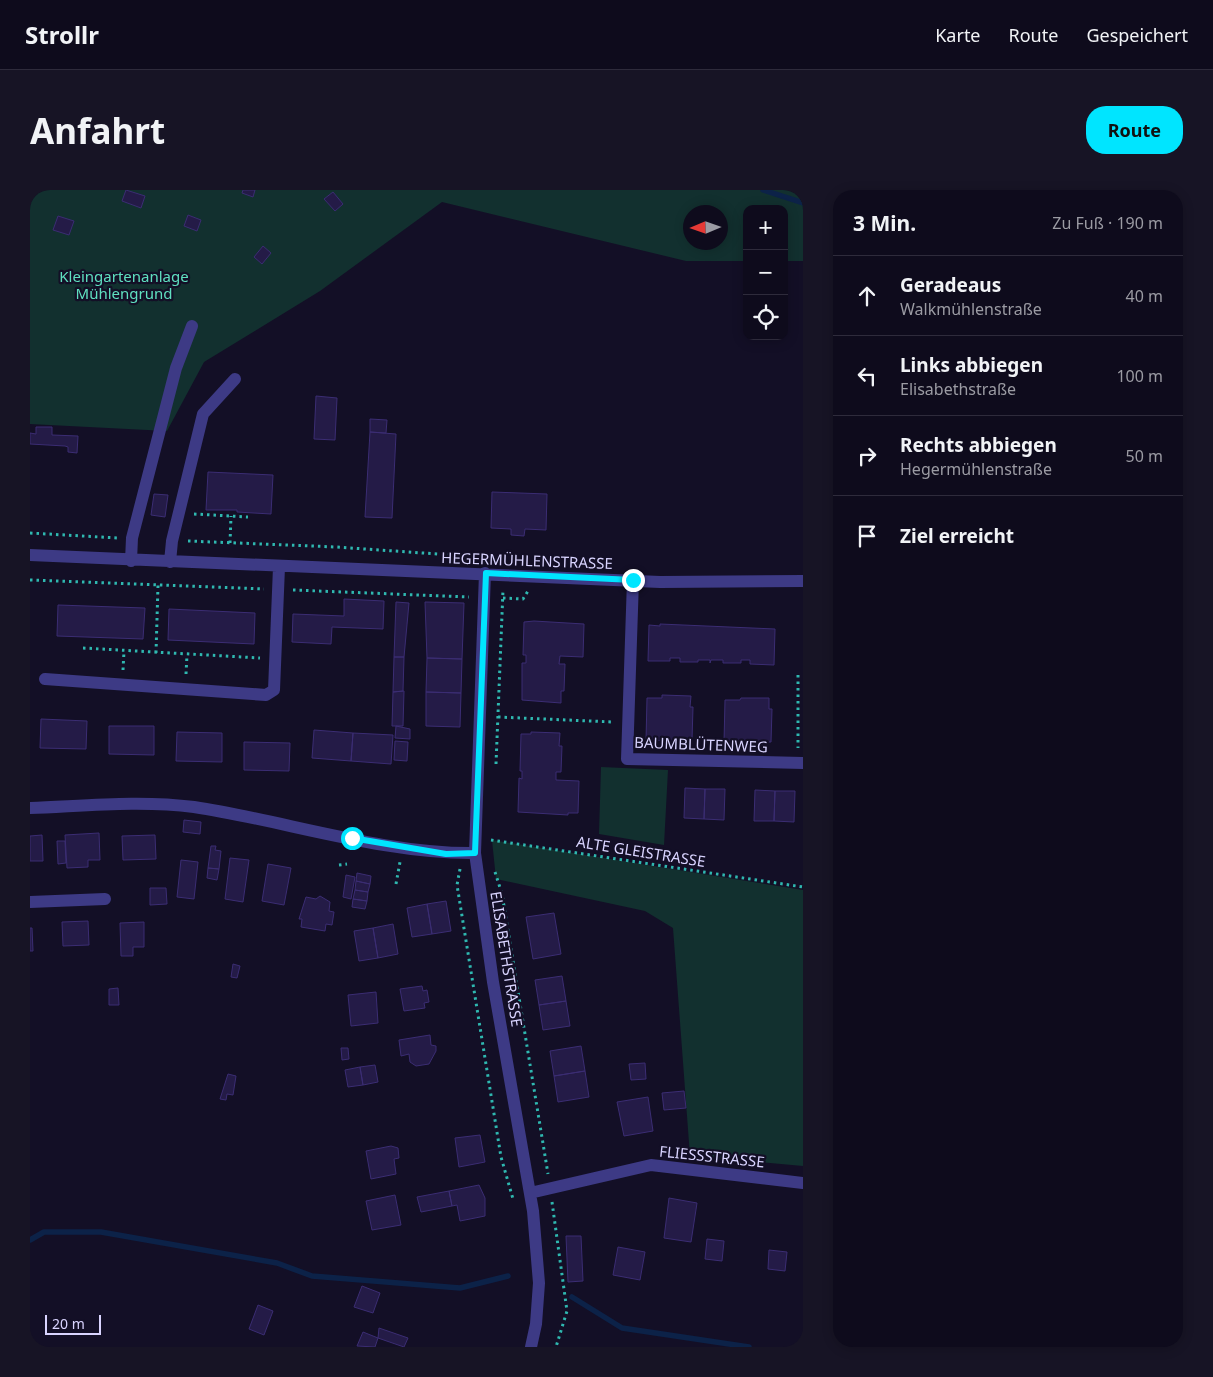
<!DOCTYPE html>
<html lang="de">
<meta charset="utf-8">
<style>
:root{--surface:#0e0b1c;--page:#171425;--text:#f1f3f6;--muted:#9b9ba3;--line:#2e2b3b;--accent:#00e5ff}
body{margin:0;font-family:"Noto Sans",sans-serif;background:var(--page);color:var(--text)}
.controls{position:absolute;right:15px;top:15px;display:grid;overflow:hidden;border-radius:10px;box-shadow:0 2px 12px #0003}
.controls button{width:45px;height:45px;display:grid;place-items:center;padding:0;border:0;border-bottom:1px solid var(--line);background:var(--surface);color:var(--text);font:25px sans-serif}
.compass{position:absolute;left:653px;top:15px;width:45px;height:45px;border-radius:50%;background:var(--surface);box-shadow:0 2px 12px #0003;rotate:268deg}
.scale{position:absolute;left:15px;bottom:12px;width:56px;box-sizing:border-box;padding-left:5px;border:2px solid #d9d4ff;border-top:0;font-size:14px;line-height:18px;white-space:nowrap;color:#d9d4ff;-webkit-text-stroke:4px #130f26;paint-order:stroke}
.stop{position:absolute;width:15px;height:15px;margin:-11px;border:4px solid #00e5ff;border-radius:50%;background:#fff}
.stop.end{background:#00e5ff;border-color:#fff;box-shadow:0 1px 5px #0008}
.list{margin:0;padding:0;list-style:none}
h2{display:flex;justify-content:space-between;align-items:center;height:65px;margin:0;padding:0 20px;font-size:21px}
h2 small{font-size:16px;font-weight:400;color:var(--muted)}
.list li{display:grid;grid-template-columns:32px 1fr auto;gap:15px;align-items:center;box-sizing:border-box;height:80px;padding:0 20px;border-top:1px solid var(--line)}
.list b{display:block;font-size:19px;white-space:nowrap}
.list p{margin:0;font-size:16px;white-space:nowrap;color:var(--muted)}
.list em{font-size:16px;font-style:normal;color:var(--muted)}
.icon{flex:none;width:28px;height:28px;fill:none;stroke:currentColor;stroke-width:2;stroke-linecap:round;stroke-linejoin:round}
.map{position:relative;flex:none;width:773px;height:1157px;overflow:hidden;border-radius:20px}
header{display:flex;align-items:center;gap:30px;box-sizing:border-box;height:70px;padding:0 25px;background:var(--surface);border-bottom:1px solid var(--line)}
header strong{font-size:24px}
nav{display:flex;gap:28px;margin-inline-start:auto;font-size:18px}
.intro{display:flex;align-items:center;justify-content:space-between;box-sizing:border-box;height:120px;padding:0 30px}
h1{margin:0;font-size:35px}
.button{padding:12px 22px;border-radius:20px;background:var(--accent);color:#111;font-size:18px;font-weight:700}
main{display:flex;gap:30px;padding:0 30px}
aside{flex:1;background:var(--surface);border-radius:20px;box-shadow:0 2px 12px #0003}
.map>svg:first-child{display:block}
.green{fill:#12302f;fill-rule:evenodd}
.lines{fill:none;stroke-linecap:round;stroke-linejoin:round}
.stream{stroke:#0c2248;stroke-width:5.5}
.building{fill:#241b47;stroke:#3b2d73}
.path{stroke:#2fb8b0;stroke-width:3;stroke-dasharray:2.5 4;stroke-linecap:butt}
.minor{stroke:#3d3a85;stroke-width:12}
.route{stroke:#00e5ff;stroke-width:6}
.labels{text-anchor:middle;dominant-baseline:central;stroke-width:4.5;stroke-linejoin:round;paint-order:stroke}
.park-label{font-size:15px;fill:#5fe0c0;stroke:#130f26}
.street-label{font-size:15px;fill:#d9d4ff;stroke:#130f26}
</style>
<header>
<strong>Strollr</strong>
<nav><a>Karte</a><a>Route</a><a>Gespeichert</a></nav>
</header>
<div class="intro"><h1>Anfahrt</h1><a class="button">Route</a></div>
<main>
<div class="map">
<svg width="773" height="1157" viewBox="0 0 773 1157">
<rect width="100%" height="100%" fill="#130f26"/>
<path class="green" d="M0,0H773V71H754V19H717V71H656L412,12L290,101L174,172L137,241L0,234ZM660,22H690V52H660Z
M571,577L638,580L634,655L569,644Z
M462,650L773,700V976L660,966L643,738L615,721L466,689Z"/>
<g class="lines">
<path class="stream" d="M733,0L773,13
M0,1050L14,1042H71L247,1073L282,1086L430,1098L478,1086
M542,1107L592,1138L719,1157"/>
</g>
<path class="building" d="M96,0L115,6L111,18L92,11Z
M213,0H225L223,7L212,3Z
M303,2L313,14L305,21L294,9Z
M158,25L171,30L167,41L154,36Z
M28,26L44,31L39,45L23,40Z
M233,56L241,63L232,74L224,67Z
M286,206L307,208L305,250L284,249Z
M340,229L357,230L356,243L340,242Z
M6,237H22V245L48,246L47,263L38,262V257L35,256L0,254V243L6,244Z
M340,242L366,244L362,328L335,327Z
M178,282L243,285L241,324L207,322V320H176Z
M462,302L517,304L516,340L495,339L494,346L481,345V339L461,338Z
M124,304L138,305L135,327L121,325Z
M314,409L354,411L353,439L302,437L301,454L262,452L263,424L314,426Z
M366,412L379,413L374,467H364Z
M395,412L434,413L432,469L397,468Z
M28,415L115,418L113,449L27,446Z
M139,419L225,423L224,454L138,450Z
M504,431L554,434L553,467L530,466L529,474H535L534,501H531V513L492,510V473H496V465H493L494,432Z
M630,434L745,439L744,475L720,474V470H711V473H693V470H681L680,473V470H668V472H650V468H640V471H618L619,435L630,436Z
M364,467H374L373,501L363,502Z
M397,468L432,469L431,503L396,502Z
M374,501L373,536H362L363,502Z
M396,502L431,503L430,537L396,536Z
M632,505L661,506L660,517H663L662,550L652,549V552H640V550L616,551L617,508H632Z
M711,508H739V519H742L741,552H731V555L711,552V554L694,553L695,510H710Z
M11,529L57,531L56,559L10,558Z
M79,536H124V565L79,564Z
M366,536L380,539V549L365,548Z
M284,540L323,543L321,571L282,568Z
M147,542L192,543V572L146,571Z
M501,542L530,543L529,556H532L531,582H526V590L549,591L548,623H538V625L488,622L489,588L492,589V581H490L491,544H501Z
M323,543L363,545L361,574L321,571Z
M365,551L378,552L377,571L364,570Z
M214,552L260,553L259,581L214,580Z
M655,598L675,599L674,629L654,628Z
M675,599H695L694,630L674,629Z
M725,600L745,601L744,631H724Z
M745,601H765L764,632L744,631Z
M154,630L171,632L170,644L153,642Z
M69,643L70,670H58V677L37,678L35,645Z
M12,645L13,671H0V646Z
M125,645L126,669L93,670L92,646Z
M27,651H35L36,673L28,674Z
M181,656H186L185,660L191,661L189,679L178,678Z
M200,668L219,670L213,712L195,709Z
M151,670L168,672L164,709L147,707Z
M238,674L261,678L254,715L232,711Z
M178,678L189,679L187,690L177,688Z
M327,683L341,686L340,694L326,691Z
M316,685L325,687L321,709L313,707Z
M326,691L340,694L338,702L325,700Z
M120,698H136L137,714L120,715Z
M325,700L338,702L337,711L323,709Z
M290,706L300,712L299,721L304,722L302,735L296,734L295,741L271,737L272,729H269L276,707L286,709Z
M323,709L337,711L335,719L322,717Z
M416,711L421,741L402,744L397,714Z
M397,714L402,744L382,747L377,718Z
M524,723L531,764L503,769L496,727Z
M58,731L59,755L33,756L32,732Z
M114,732V757H103V766H91L90,733Z
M363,734L368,764L348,768L343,738Z
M0,738H2L3,761H0Z
M343,738L348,768L329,771L324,741Z
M203,774L210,776L207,788L201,787Z
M532,786L536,811L509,815L505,790Z
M392,796L393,801L397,800L399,812L394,813L395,818L374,821L370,799Z
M88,798L89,815H79V799Z
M346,802L348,833L321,836L318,805Z
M536,811L540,836L513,840L509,815Z
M400,845L401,855L406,856V861L399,874L386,876L380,872L379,864L371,866L369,850Z
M551,856L555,881L524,886L520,861Z
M311,858H318L319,869L312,870Z
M615,873L616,889L601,890L599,874Z
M345,875L348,892L333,895L330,877Z
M330,877L333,895L318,897L315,880Z
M555,881L559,907L528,912L524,886Z
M198,884L206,886L203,905L197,904L196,910L190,909Z
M654,901L656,918L634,920L632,903Z
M618,907L623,941L594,946L587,912Z
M450,945L455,972L429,977L425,948Z
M361,956L368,958L369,968L364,969L366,984L341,989L336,961Z
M449,995L455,1008V1026L430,1031L427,1015L422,1016L419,1001Z
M419,1001L422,1016L391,1022L387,1007Z
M365,1005L371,1035L342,1040L336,1011Z
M639,1008L667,1013L661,1052L634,1048Z
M536,1046H551L553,1091L538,1092Z
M677,1049L694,1051L692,1071L675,1069Z
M588,1057L615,1062L610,1090L583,1085Z
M739,1060L757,1062L755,1081L738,1079Z
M332,1096L350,1103L343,1123L324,1117Z
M228,1115L243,1121L234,1145L219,1139Z
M349,1138L378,1148L374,1157L348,1148Z
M333,1142L348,1148L345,1157L327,1156Z"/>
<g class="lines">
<path class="path" d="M164,324L218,327
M0,343L87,348
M158,351L306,357L451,367
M200,353L201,326
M0,390L234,399
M263,400L439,407
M473,408L493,409L498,401
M53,458L230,468
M126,463L128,395
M93,480L94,461
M156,484L157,465
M768,485V558
M468,527L583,532
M466,574L473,400
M461,650L773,697
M309,675L317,674
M430,679L427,695L471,967L483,1009
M465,682L472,704L518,984
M366,694L370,672
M522,1012L537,1121L526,1157"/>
<path class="minor" d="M0,365L630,392L773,391
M101,371L102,348L146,178L162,136
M140,372L142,351L173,224L205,189
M455,383L445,663L463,792L503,1021L509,1093L506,1134L501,1157
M603,390L597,569L773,573
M15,489L236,505L244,500L249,377
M0,618C54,616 110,610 164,617C256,631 353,664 445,663
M0,712L75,709
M500,1003L621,975L773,993"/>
</g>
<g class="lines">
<path class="route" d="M322,648L416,664L445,663L456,383L603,390"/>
</g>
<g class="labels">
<g class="park-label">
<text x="94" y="86">Kleingartenanlage<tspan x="94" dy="17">Mühlengrund</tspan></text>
</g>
<g class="street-label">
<text transform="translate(497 370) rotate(2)">HEGERMÜHLENSTRASSE</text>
<text transform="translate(671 554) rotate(2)">BAUMBLÜTENWEG</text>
<text transform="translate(611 661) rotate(9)">ALTE GLEISTRASSE</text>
<text transform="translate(477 769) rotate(81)">ELISABETHSTRASSE</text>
<text transform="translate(682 966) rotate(6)">FLIESSSTRASSE</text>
</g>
</g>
</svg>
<div class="controls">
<button>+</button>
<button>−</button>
<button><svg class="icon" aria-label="locate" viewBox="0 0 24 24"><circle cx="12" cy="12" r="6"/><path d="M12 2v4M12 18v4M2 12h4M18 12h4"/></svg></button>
</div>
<svg class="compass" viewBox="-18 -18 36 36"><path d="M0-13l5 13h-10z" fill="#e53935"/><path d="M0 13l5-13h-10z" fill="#9b9ba3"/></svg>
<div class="scale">20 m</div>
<div class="stop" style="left:322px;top:648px"></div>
<div class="stop end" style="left:603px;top:390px"></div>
</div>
<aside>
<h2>3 Min.<small>Zu Fuß · 190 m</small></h2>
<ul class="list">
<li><svg class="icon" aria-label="ahead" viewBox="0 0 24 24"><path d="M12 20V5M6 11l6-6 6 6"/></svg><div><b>Geradeaus</b><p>Walkmühlenstraße</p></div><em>40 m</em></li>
<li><svg class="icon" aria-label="left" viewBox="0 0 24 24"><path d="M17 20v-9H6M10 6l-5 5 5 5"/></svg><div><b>Links abbiegen</b><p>Elisabethstraße</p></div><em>100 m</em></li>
<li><svg class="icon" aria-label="right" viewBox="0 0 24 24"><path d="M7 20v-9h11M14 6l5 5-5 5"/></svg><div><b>Rechts abbiegen</b><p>Hegermühlenstraße</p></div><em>50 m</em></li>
<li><svg class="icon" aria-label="arrive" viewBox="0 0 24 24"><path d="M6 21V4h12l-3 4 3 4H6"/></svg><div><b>Ziel erreicht</b></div></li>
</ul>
</aside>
</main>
